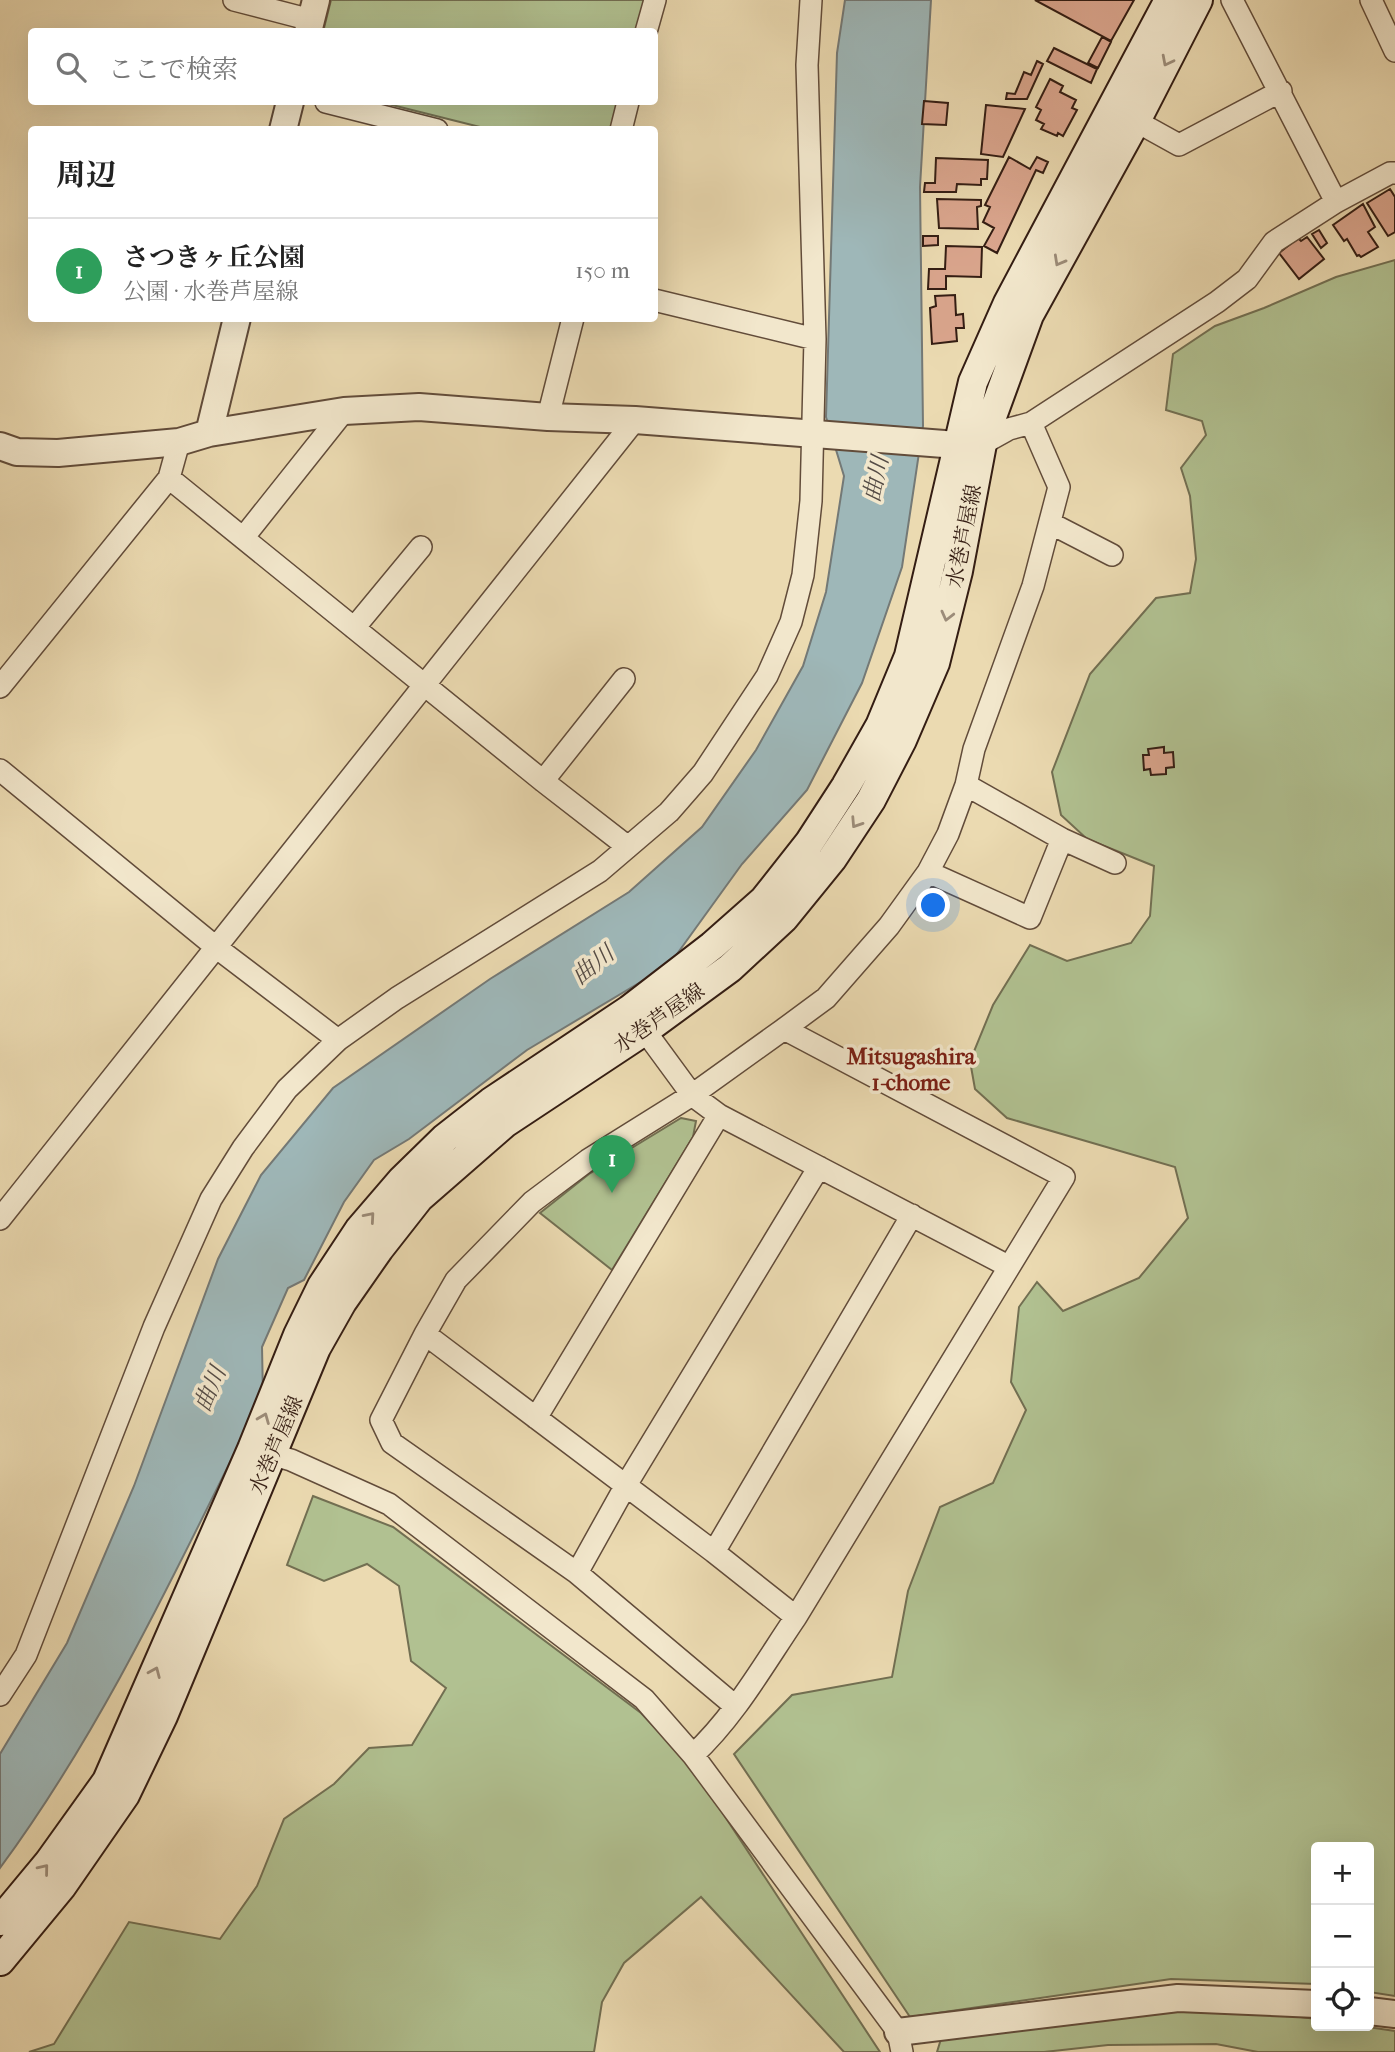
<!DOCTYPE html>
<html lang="ja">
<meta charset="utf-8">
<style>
:root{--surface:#fff;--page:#f6f6f6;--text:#222;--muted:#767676;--line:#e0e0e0;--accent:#8f2418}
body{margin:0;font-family:"IM FELL French Canon","Noto Serif JP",serif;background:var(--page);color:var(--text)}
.controls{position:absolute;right:21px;bottom:21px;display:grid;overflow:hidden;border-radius:7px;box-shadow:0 7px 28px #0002}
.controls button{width:63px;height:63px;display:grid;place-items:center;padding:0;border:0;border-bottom:2px solid var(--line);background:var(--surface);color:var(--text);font:35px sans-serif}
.you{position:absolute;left:934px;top:906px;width:24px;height:24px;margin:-18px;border:5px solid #fff;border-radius:50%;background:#1a73e8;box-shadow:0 0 0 10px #1a73e833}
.badge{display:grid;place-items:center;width:46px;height:46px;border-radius:50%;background:var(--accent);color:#fff;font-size:23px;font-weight:700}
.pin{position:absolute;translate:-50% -58px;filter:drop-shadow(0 2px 4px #0008)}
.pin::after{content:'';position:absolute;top:37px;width:24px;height:21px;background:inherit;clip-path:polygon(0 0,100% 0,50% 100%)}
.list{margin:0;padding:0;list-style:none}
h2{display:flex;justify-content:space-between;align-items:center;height:91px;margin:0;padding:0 28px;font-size:30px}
h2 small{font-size:23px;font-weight:400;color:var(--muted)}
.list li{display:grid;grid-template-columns:46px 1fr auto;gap:21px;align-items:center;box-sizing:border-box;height:105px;padding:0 28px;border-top:2px solid var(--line)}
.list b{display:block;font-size:26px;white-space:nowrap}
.list p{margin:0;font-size:23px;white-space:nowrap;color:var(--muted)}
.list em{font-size:23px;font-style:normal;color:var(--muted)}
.icon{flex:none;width:38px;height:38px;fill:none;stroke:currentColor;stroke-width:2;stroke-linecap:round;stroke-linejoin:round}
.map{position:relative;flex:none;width:1395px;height:2052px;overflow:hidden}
.search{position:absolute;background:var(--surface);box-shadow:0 7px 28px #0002;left:28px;top:28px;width:630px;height:77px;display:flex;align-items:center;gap:18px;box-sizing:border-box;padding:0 24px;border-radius:7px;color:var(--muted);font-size:26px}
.panel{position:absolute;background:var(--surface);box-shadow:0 7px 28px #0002;left:28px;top:126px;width:630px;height:196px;border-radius:7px}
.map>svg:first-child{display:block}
.green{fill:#b1c191;stroke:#726f52;stroke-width:2}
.water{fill:#9eb7b8;stroke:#747976;stroke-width:2}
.building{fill:#daa58d;stroke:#341d13;stroke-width:2}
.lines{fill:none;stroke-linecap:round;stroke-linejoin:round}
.minor-casing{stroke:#624c3a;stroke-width:24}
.tertiary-casing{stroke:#624c3a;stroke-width:30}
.secondary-casing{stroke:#341d13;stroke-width:32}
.minor{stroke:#f2e7cc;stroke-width:21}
.tertiary{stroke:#f2e7cc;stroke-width:26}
.secondary{stroke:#f2e7cc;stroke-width:28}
.oneway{stroke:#9c8c79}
.labels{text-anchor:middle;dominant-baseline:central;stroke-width:7;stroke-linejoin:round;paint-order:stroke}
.street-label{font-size:21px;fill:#341d13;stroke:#f2e7cc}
.water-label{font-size:23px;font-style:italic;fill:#544b45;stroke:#f2e7cc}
.neighbourhood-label{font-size:23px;font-weight:bold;fill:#7a1f14;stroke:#f2e7cc}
</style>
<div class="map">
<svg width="1395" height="2052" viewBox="0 0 1395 2052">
<rect width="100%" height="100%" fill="#ebdab1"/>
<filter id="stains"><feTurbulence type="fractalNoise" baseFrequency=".00286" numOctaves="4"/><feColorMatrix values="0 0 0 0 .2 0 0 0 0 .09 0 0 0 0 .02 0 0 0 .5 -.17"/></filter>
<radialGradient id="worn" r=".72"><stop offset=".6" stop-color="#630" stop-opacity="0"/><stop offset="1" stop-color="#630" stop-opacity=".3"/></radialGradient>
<path class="green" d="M331,0H647L639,31L323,32Z
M380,102H621L614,130L488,129Z
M1395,260V1996L1369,1992V1847H1316V1984L1171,1979L910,2017L734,1754L792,1695L892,1677L908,1591L940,1507L993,1483L1026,1410L1011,1382L1019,1307L1037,1282L1063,1311L1139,1278L1188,1218L1175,1167L1007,1118L975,1089L970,1061L993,1005L1030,945L1067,961L1131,943L1150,916L1154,866L1087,839L1061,815L1052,772L1090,674L1156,598L1190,593L1196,559L1190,496L1181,468L1206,435L1202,421L1166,410L1173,354L1215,326L1264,308L1336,277Z
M681,1118L696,1121L693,1137L612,1270L540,1213L589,1174Z
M313,1496L393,1527L641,1713L693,1768L880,2052H844L701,1897L624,1963L602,2002L594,2052H29L54,2044L129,1922L220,1939L257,1886L284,1819L334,1784L369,1748L412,1745L446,1688L411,1661L399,1586L367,1564L324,1581L287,1565Z
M1180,2011L1286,2015L1316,2019V2026H1361L1395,2031V2052H1258L1216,2044L1108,2045L1044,2052H937L941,2039Z"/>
<path class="water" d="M845,0H931L920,187L923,426L902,567L862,683L807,790L742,864L669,965L527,1050L409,1139L374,1160L344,1202L304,1280L288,1288L262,1347L263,1396C182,1557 107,1723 0,1868V1754L67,1643L134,1486L218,1259L261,1175L333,1088L490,979L629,892L702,827L756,750L803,666L826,592L844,476L826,417L837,53Z"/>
<path class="building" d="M1035,0H1134L1111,41Z
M1102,37L1111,42L1098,68L1088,63Z
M1054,48L1097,69L1091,83L1047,61Z
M1037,61L1043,64L1027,99H1006L1007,93L1015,94L1024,72L1031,75Z
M1050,79L1063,86L1060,92L1076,100L1072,108L1077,110L1063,136L1058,133L1057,136L1041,129L1044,124L1036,120L1041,110L1036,107Z
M924,101L948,103L946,125L922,124Z
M986,105L1025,109L1003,157L981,154Z
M1009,157L1030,169L1037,157L1048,162L1043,173L1036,170L997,253L984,246L994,228L983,222L990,207L985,205Z
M936,158L988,160L987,179H981V185L957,184L956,192H924L925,183H935Z
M1390,189L1395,197V232L1388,236L1367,203Z
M937,199L981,200V206L977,207L978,229L939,228Z
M1363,204L1375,227L1368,232L1378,247L1361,257L1359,255L1357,256L1347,239L1344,241L1333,225Z
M1319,230L1327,243L1321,248L1312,234Z
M923,236H938V245L923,246Z
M1307,237L1324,259L1299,279L1279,253L1298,238L1301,241Z
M946,246L982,247L981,277L946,276V289H928L929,269H945Z
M955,295L956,315L963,314L964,328H956L957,341L932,344L930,308L936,306L935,296Z
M1164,747V753L1173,752L1174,767L1166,768V774L1151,775L1150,769L1144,770L1143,755H1149L1148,749Z"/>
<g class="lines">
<g class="minor-casing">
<path id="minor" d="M234,0L311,20
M1232,0L1336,202
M1371,0L1395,51
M646,32L655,0
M326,102L437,130
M1123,114L1179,145L1281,91
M621,130L628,102
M654,300L815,339
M548,417L573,318
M976,444H982L1009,429L1031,423L1217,302L1247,279L1274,242L1336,202L1390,173H1395
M169,478L543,781L628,847
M1050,523L1112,555
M243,538L344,411
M354,628L421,547
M0,687L169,478L179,442
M0,770L217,948L338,1040
M543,781L624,679
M966,785L1062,839L1115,863
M928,872L1030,918L1062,839
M637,1020L692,1095L719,1115L1008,1266
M784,1029L1064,1177L796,1617L714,1552L425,1334L456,1280L532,1202L588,1160L692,1095Z
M784,1029L826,998L889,926L928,872L948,834L966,785L974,749L1033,586L1059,487L1031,423
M0,1219L635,420
M425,1334L381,1420L392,1443L577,1573L735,1706
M536,1418L719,1115
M259,1451L291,1460L389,1504L644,1699L693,1755L898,2032L902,2052
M714,1552L912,1215
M577,1573L626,1485L819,1167
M0,1695L26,1655L154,1327L211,1199L243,1148L287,1089L338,1040L397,998L600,871L669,812L703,773L767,676L791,622L803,575L811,501L815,339L807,65L811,0
M693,1755C735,1716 764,1664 796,1617"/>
</g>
<g class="tertiary-casing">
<path id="tertiary" d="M308,32L316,0
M283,130L290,102
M209,433L237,318
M0,446L17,452L58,453L179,442L209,433L344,411L419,407L548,417L635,420L957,445
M1369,2011L1395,2014
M898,2032L1178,1998L1316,2004"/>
</g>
<g class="secondary-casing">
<path id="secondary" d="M0,1921L49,1862L107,1781L252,1449L298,1335L322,1286L359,1230L402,1180L445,1138L491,1102L629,1010L712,946L764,900L809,843L846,786L880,726L909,656L973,382L1008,303L1169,0
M0,1961L62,1886L125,1795L163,1716L316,1348L342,1302L379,1249L419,1198L505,1123L644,1031L730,968L784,918L832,859L871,800L902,740L935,663L958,571L982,444L1029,315L1136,121L1198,0"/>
</g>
<use href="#minor" class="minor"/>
<use href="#tertiary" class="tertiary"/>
<use href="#secondary" class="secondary"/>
</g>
<defs><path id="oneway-chevron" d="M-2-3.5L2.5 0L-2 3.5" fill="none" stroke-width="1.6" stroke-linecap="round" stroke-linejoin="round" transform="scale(1.75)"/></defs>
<g class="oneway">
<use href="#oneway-chevron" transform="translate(1167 61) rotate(117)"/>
<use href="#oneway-chevron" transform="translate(1059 261) rotate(119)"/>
<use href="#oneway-chevron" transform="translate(947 616) rotate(104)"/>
<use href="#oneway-chevron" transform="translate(856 823) rotate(123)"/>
<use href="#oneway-chevron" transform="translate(370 1217) rotate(-49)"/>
<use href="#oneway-chevron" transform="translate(264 1418) rotate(-68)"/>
<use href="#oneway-chevron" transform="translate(155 1672) rotate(-67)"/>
<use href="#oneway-chevron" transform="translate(44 1869) rotate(-51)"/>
</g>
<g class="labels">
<g class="street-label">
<text transform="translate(964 536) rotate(-79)">水巻芦屋線</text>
<text transform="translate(659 1018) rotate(-35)">水巻芦屋線</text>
<text transform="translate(276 1445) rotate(-67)">水巻芦屋線</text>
</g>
<g class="water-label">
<text transform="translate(876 479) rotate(-78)">曲川</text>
<text transform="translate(593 965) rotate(-39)">曲川</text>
<text transform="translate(210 1389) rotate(-67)">曲川</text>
</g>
<g class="neighbourhood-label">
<text x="911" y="1056">Mitsugashira<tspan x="911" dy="26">1-chome</tspan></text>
</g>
</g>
<rect width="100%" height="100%" filter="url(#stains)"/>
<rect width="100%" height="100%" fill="url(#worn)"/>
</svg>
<div class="controls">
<button>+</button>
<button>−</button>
<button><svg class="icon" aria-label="locate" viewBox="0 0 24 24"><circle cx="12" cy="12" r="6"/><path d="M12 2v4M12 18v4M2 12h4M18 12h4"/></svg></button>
</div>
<div class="you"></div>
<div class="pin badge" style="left:612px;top:1193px;background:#2e9e5b">1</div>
<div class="search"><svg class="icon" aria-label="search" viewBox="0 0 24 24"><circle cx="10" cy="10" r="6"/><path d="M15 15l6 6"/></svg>ここで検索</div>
<section class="panel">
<h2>周辺<small></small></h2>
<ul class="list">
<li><span class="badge" style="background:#2e9e5b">1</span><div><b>さつきヶ丘公園</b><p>公園 · 水巻芦屋線</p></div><em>150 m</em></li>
</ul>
</section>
</div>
